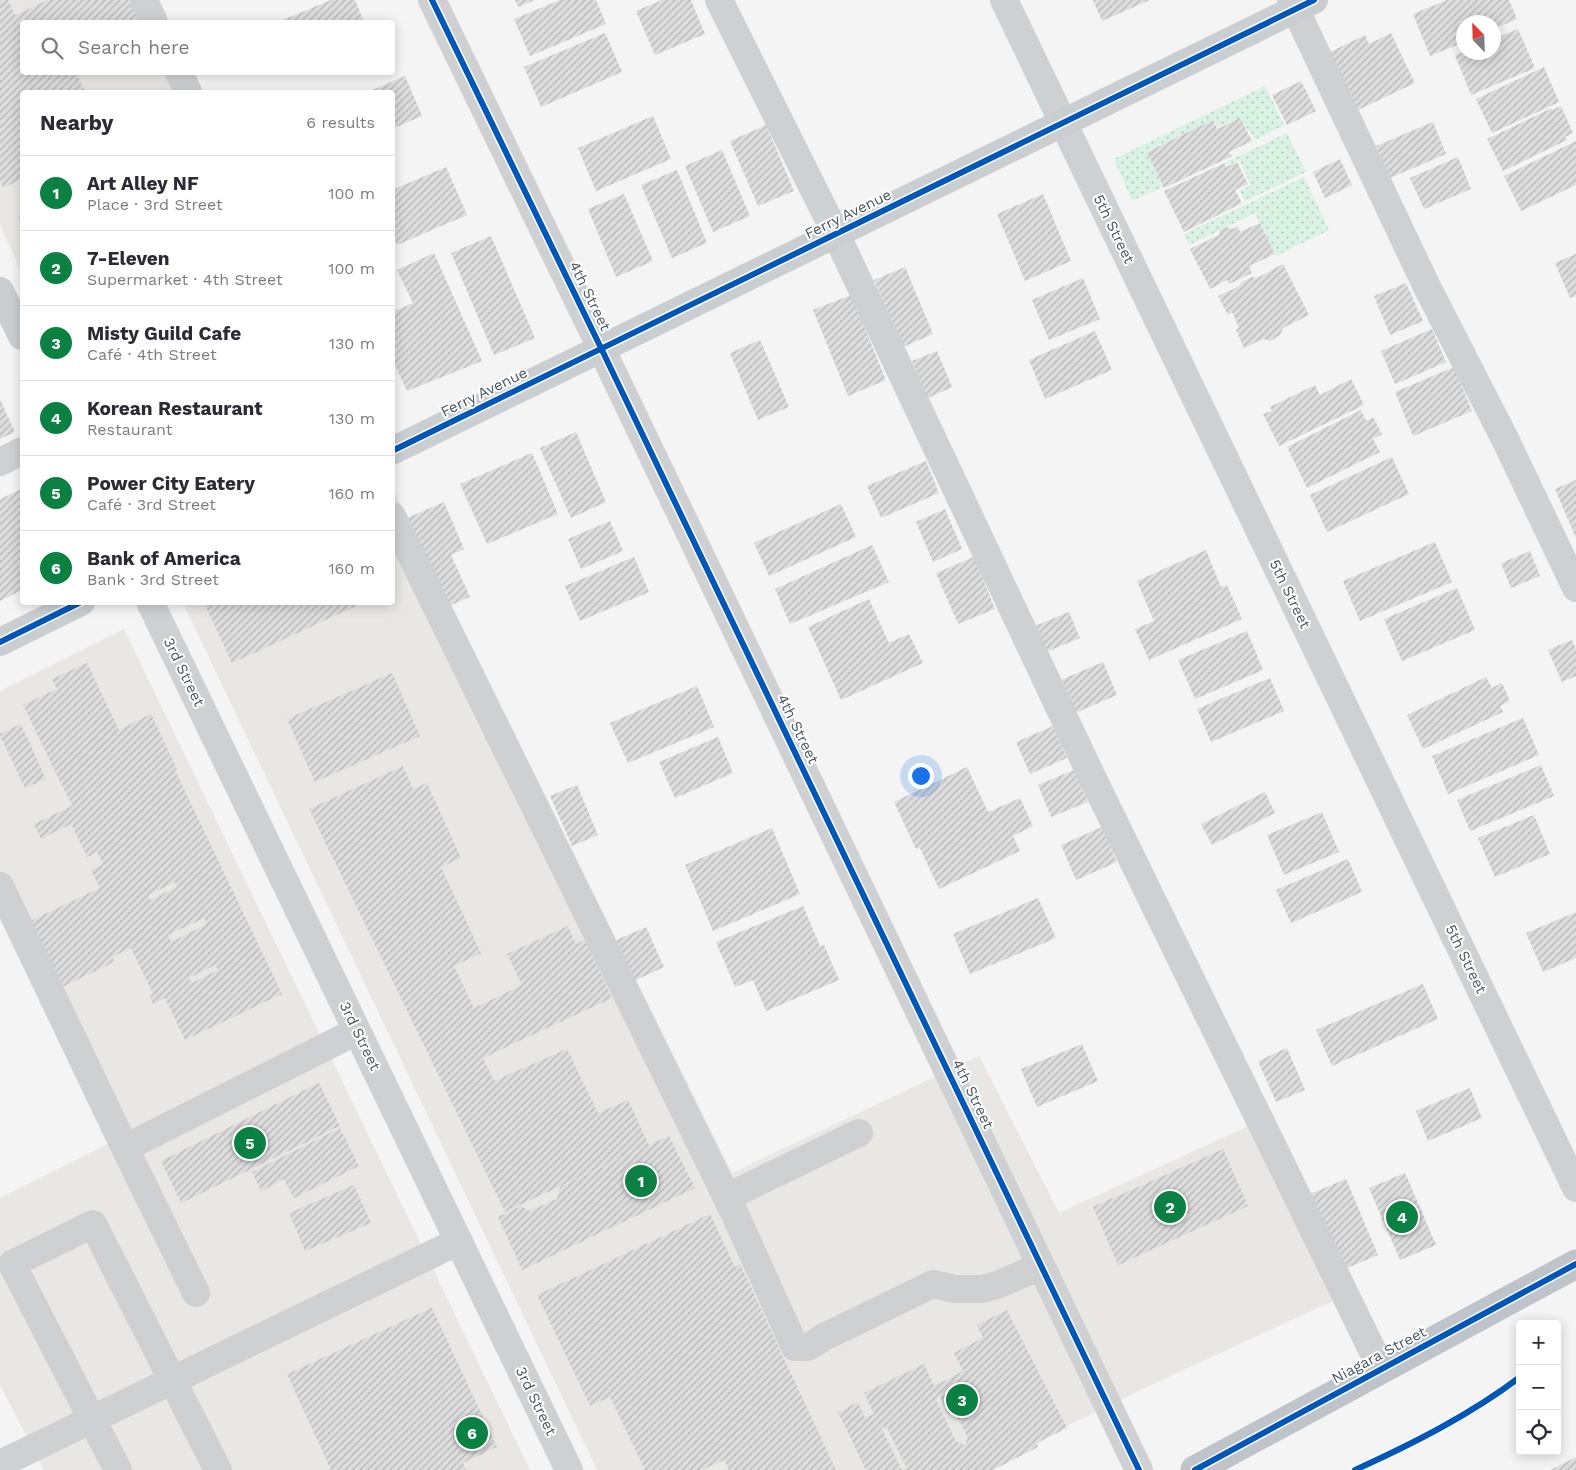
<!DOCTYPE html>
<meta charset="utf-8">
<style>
:root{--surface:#fff;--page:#f2f2f3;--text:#2b2b33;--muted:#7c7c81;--line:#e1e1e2;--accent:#0b8043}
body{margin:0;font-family:"Work Sans",sans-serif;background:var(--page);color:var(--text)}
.controls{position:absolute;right:15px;bottom:15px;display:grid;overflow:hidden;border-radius:5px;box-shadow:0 2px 12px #0003}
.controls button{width:45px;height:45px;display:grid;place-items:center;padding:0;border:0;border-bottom:1px solid var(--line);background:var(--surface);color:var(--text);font:25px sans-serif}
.compass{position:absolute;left:1456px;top:15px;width:45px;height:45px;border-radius:50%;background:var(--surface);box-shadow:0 2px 12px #0003;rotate:337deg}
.you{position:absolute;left:920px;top:775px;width:18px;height:18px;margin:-12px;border:4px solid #fff;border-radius:50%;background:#1a73e8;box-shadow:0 0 0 8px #1a73e833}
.badge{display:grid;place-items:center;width:32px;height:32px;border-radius:50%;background:var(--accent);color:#fff;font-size:16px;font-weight:700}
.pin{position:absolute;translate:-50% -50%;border:2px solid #fff;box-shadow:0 1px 5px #0006}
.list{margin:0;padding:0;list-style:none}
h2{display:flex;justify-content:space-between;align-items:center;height:65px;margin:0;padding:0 20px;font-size:21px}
h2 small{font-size:16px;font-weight:400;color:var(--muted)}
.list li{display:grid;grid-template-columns:32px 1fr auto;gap:15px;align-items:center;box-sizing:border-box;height:75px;padding:0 20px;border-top:1px solid var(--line)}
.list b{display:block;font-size:19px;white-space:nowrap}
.list p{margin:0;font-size:16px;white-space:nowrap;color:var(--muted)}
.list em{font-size:16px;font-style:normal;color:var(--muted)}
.icon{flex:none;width:28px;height:28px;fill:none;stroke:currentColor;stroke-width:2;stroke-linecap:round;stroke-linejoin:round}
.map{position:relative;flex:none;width:1576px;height:1470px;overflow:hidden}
.search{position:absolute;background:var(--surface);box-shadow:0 2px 12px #0003;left:20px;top:20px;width:375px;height:55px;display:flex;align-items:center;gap:12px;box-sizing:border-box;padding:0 18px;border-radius:5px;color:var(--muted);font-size:19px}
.panel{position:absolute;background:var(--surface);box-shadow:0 2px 12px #0003;left:20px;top:90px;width:375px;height:515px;border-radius:5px}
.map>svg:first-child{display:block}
.commercial{fill:#e8e7e3}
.grass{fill:url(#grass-dots)}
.building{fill:url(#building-hatch);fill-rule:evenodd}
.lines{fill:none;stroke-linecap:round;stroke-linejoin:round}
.highway-casing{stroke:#b9bec3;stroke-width:29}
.minor{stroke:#ced0d2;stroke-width:28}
.major{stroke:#caced1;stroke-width:28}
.highway{stroke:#bec4c9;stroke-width:28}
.cycleway-casing{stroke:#fff;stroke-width:9}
.cycleway{stroke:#0057b8;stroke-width:6}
.labels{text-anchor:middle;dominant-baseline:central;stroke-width:4;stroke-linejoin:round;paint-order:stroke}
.street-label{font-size:15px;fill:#4a5661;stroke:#fff}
</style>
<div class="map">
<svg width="1576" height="1470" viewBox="0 0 1576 1470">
<defs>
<pattern id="grass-dots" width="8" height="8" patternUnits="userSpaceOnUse" patternTransform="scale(1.25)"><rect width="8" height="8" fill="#d9f2e3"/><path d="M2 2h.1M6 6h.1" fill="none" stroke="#b2c7bb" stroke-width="1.8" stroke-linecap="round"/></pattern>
<pattern id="building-hatch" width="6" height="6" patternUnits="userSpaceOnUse" patternTransform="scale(1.25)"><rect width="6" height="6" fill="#ddddde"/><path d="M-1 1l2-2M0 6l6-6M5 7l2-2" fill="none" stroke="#b5b6b7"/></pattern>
</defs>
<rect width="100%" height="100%" fill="#f4f4f4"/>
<path class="commercial" d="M0,0H154L165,22H22V72L189,73L198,92H22V273L0,225Z
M395,493L732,1173L979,1056L1059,1213L1255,1123L1337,1299L1140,1390L979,1470H597L183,603L392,602V494Z
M124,629L530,1470H44L0,1385V1198L108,1144L0,918V691Z"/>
<path class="grass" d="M1265,86L1284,125L1255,140L1240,118L1217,127L1213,120L1147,151L1163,187L1132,201L1114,159Z
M1287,133L1306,172L1245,201L1240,191L1251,185L1239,160L1228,165L1226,162Z
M1304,177L1329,230L1276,256L1255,213L1189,245L1184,234Z"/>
<path class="building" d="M0,0H8L15,15L48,0H129L139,22H22V72H76L85,92H22V179L3,188L0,180Z
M331,0H355L364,22H278Z
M515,0H535L518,7Z
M560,0H596L606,24L530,56L514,19Z
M662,0H691L705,34L655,55L636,11Z
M1093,0H1150L1102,21Z
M1447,0H1509L1517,19L1494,29V22H1464V42L1430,56L1413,14Z
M1518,29L1535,68L1471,95L1455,55L1464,52H1494V39Z
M605,33L622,72L541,107L524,67Z
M1391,33L1415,83L1356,111L1328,53L1365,35L1369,44Z
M1544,67L1559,102L1492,133L1476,99Z
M405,76L422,116L392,129V92H368Z
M1301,81L1316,111L1287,125L1272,95Z
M1561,106L1573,133L1565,137L1567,140L1503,171L1487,139L1552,108V110Z
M653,116L671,159L596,191L578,148Z
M1240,118L1252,141L1229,152L1232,156L1164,188L1147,152L1213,120L1217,129Z
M1433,122L1446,154L1390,178L1376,146Z
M766,125L794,191L758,206L730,141Z
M1576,141V185L1521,211L1504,176Z
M722,150L750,216L713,232L685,166Z
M1458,157L1471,189L1424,209L1410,178Z
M1340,159L1352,185L1325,198L1313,172Z
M1237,162L1248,184L1235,190L1242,203L1184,232L1164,191L1225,163L1226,167Z
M446,167L467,215L397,245L392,234V190Z
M677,170L707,243L672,258L641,185Z
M624,194L653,261L616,277L588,209Z
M1043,194L1071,261L1025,281L997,214Z
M22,215V227L18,217Z
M1260,223L1275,254L1249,266L1252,273L1229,284L1227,280L1210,289L1190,249L1219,235L1220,230L1226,227L1233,229L1238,226L1240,232Z
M491,236L535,338L494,355L451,253Z
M434,253L482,361L407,391L392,359V312L413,303L397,270Z
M1576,254V296L1570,298L1555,263Z
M1283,264L1309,315L1283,328L1280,335L1270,341L1263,339L1244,348L1236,330L1239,328L1232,312L1228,315L1218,296L1238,287L1242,282L1252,277L1257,278Z
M905,267L933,334L903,347L874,280Z
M1083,278L1100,319L1049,340L1032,300Z
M1406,283L1423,321L1390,335L1374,296Z
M851,295L886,380L848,396L813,310Z
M1432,329L1446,362L1395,384L1381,351Z
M1095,331L1112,370L1045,399L1029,360Z
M760,340L789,407L758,420L730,353Z
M937,351L952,387L928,398L912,361Z
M1454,367L1472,411L1413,436L1395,392Z
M1351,379L1364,405L1279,446L1263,414L1272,411L1270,407L1315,385L1320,395Z
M0,399L15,432L0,439Z
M1361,410L1366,421L1373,417L1382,434L1373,439L1380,452L1307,488L1287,447Z
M576,432L606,502L571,518L540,448Z
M532,453L558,514L487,544L460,484Z
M1392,457L1409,494L1327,532L1310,495Z
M926,461L939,493L881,518L867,486Z
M1576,480V538L1555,489Z
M22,489V590L0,601V499Z
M444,502L464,549L451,555L470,597L446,607L407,518Z
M841,504L856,537L769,576L754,543Z
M945,509L962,549L933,562L916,522Z
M610,521L623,551L581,569L568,539Z
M1435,542L1452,582L1360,621L1343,581Z
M872,545L889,582L790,624L775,589Z
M1206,550L1221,587L1227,585L1242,619L1149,660L1135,629L1154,621L1137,581Z
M1530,551L1540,576L1511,588L1501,563Z
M634,557L649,592L580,621L565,586Z
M974,557L995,609L958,624L936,573Z
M1457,588L1475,630L1402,661L1384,619Z
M869,599L889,643L909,634L923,663L841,700L808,627Z
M206,602H355L356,606L232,663L204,603Z
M1069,612L1080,638L1046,652L1035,626Z
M1247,631L1263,670L1195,699L1178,660Z
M1572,640L1576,649V676L1562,682L1548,650Z
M1103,662L1117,695L1075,713L1061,680Z
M87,663L119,730L151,714L177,769L175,770L282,994L185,1040L165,998L153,1004L150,996L153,994L131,948L112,957L114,962L62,987L30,921L100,888L91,870L103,864L97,852L87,857L71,824L41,839L34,824L72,806L23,705L57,689L52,679ZM175,882L177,887L150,900L148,895ZM204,918L207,924L171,942L168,935ZM215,965L218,970L192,983L189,978Z
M392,673L420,736L315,782L287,719Z
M1486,677L1492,688L1502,683L1510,701L1500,706L1503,712L1423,749L1407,715Z
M1270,678L1284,711L1211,742L1197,709Z
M697,686L714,727L628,763L610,723Z
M1523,718L1539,755L1448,794L1432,756Z
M21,724L46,779L25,788L0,736V734Z
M1053,726L1067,758L1030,774L1016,742Z
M718,737L733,773L675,798L659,762Z
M1541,765L1554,796L1470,831L1457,800Z
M403,766L413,789L427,783L461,858L441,867L481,953L454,966L474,1008L522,985L507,954L568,926L576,944L585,940L612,998L483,1058L494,1081L567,1049L598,1113L628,1100L649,1145L505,1212L309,809Z
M967,767L988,812L1020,798L1033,826L1013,836L1020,851L939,889L920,848L916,849L894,802Z
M1074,770L1088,802L1051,817L1038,785Z
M577,785L598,835L572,846L550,796Z
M1265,792L1275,813L1212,845L1201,824Z
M1322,812L1339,852L1284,875L1267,835Z
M1534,815L1550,854L1495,877L1478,838Z
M1102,827L1117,862L1076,880L1061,845Z
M772,828L800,894L713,931L685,865Z
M1348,859L1362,892L1291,923L1276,890Z
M1038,898L1056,938L970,974L953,934Z
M803,906L820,946L824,945L839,980L766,1011L753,980L735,987L716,942Z
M1576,912V958L1543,972L1526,933Z
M646,927L664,967L634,981L616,940Z
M1423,984L1438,1019L1332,1066L1316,1030Z
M1082,1044L1098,1081L1037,1107L1021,1069Z
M1287,1048L1305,1090L1276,1102L1258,1061Z
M319,1083L340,1126L181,1203L161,1161Z
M1470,1088L1482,1118L1428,1141L1416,1111Z
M340,1128L359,1166L294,1198L284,1179L261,1191L252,1172Z
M669,1136L695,1188L522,1270L498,1217L521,1206L529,1211L557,1199L560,1187Z
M1223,1149L1248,1206L1118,1265L1093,1207Z
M1405,1173L1436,1245L1400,1260L1369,1188Z
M1346,1179L1378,1255L1342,1270L1310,1194Z
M354,1185L371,1223L305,1251L289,1213Z
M710,1214L735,1267L740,1264L836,1470H729L724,1460L702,1470H645L610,1397L590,1406L537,1295Z
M432,1308L497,1447L463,1463L466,1470H331L287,1374Z
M1007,1310L1067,1428L1037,1443L1038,1447L993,1470H904L906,1467L887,1428L881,1427L902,1470H866L838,1412L858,1402L865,1418L874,1414L864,1393L924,1364L934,1386L963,1371L954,1353L983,1338L977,1325ZM939,1395L948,1414L954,1411L967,1436L966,1444L964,1446L962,1443L956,1442L936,1399Z
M1576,1457V1470H1550Z"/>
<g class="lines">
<g class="highway-casing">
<path id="highway" d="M1195,1470L1576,1264"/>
</g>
<path class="minor" d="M144,0L154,22
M432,0L601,348L1139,1470
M719,0L836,234L1093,779L1381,1368
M1004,0L1576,1188
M1291,0L1427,287L1505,439L1576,588
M179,72L188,92
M0,462L22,451
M392,516L733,1210L795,1347H808L824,1337L933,1284L955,1289H982L997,1285L1041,1266
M150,602L569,1470
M0,886L125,1148L196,1293
M125,1148L357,1031
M727,1197L859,1133
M0,1464L459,1241
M118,1470L12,1264L93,1224L218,1470"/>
<path class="major" d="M0,291L22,336
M392,451L1314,0
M0,642L81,602"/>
<use href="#highway" class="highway"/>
<g class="cycleway-casing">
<path id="cycleway" d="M432,0L601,348L1139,1470
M392,451L1314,0
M0,642L81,602
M1195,1470L1576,1264
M1355,1470C1412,1444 1470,1415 1520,1377"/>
</g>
<use href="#cycleway" class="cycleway"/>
</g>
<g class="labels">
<g class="street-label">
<text transform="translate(848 214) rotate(-26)">Ferry Avenue</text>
<text transform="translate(1114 229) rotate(64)">5th Street</text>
<text transform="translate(590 296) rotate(64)">4th Street</text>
<text transform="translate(484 392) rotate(-26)">Ferry Avenue</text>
<text transform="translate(1290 594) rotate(64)">5th Street</text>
<text transform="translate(184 672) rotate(64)">3rd Street</text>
<text transform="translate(798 729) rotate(64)">4th Street</text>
<text transform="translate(1466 959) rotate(64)">5th Street</text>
<text transform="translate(360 1036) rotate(64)">3rd Street</text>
<text transform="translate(973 1094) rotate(64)">4th Street</text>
<text transform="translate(1379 1355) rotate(-28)">Niagara Street</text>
<text transform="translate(536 1401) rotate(64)">3rd Street</text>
</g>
</g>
</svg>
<div class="controls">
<button>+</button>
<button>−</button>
<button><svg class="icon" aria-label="locate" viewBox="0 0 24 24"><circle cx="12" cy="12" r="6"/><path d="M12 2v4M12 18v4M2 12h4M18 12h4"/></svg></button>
</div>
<svg class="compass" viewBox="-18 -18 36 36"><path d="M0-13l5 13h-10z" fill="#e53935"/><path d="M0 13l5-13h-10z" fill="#7c7c81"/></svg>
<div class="you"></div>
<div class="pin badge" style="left:641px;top:1181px">1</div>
<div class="pin badge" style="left:1170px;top:1207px">2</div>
<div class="pin badge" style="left:962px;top:1400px">3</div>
<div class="pin badge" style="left:1402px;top:1217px">4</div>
<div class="pin badge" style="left:250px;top:1143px">5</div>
<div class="pin badge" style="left:472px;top:1433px">6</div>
<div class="search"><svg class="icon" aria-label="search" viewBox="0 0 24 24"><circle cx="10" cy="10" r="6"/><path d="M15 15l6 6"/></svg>Search here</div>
<section class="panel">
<h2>Nearby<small>6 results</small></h2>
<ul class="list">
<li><span class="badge">1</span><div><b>Art Alley NF</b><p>Place · 3rd Street</p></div><em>100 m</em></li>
<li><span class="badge">2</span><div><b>7-Eleven</b><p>Supermarket · 4th Street</p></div><em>100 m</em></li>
<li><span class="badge">3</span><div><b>Misty Guild Cafe</b><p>Café · 4th Street</p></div><em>130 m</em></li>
<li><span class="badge">4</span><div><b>Korean Restaurant</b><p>Restaurant</p></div><em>130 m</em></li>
<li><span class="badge">5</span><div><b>Power City Eatery</b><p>Café · 3rd Street</p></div><em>160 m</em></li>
<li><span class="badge">6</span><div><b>Bank of America</b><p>Bank · 3rd Street</p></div><em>160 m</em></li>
</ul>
</section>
</div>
